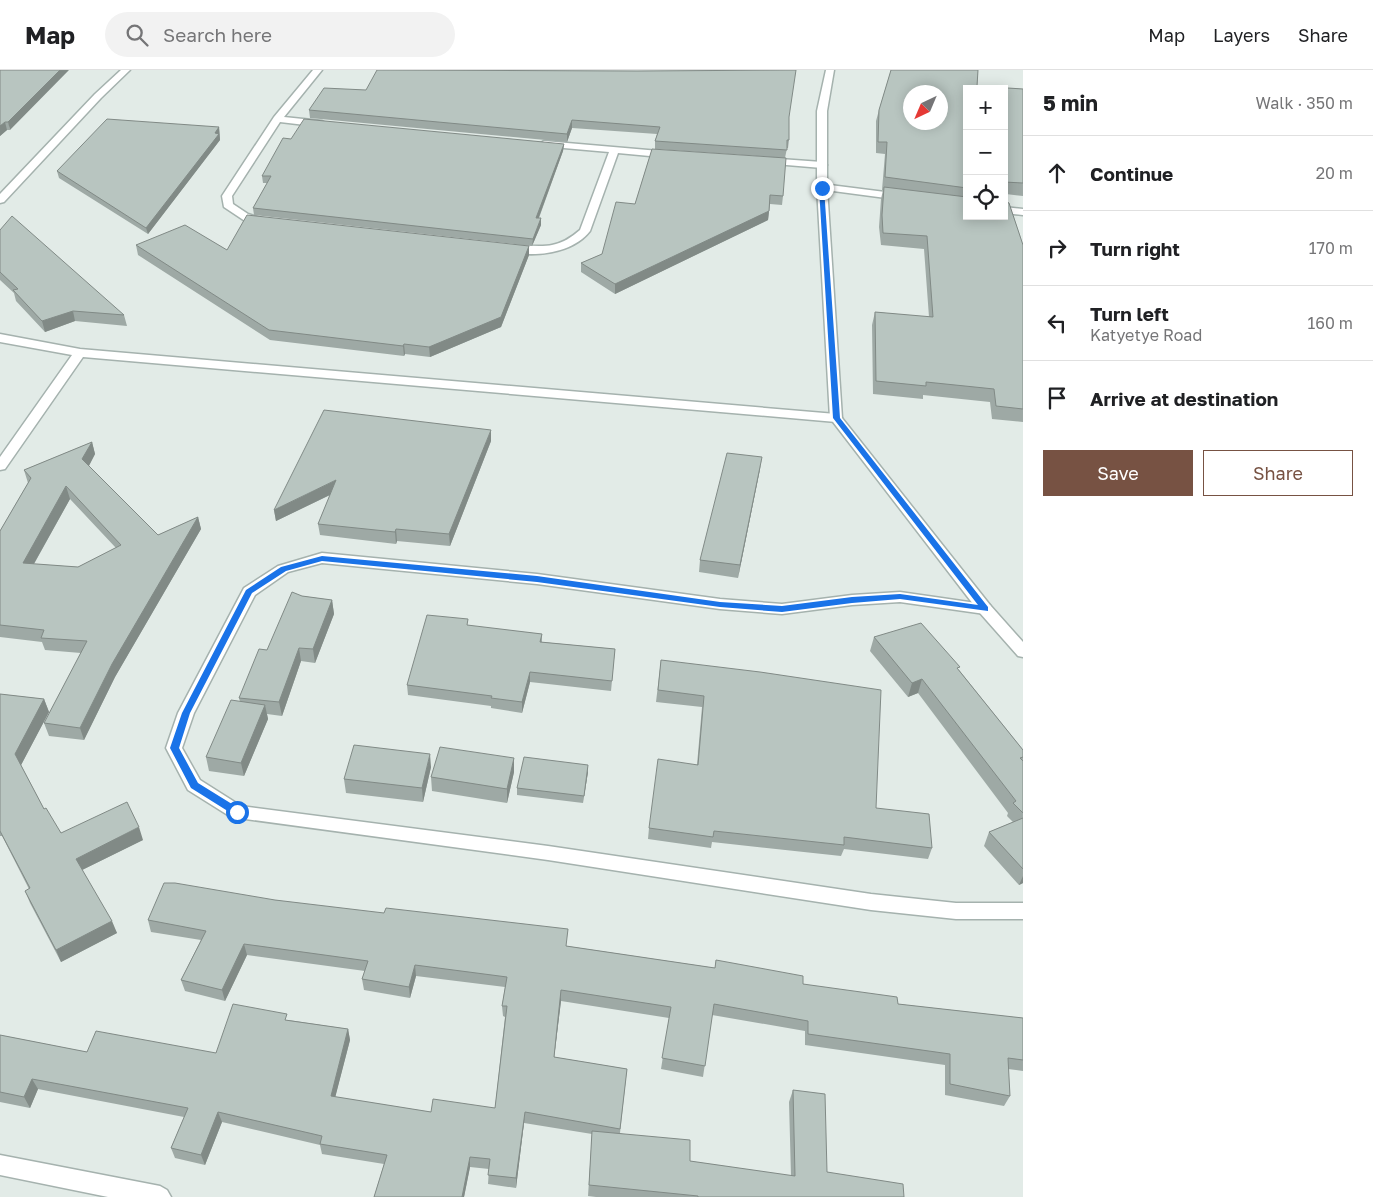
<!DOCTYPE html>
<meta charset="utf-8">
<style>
:root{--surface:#fff;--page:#f2f2f2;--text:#202124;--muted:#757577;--line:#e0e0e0;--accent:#775243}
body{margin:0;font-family:"Golos Text",sans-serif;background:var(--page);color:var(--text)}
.controls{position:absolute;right:15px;top:15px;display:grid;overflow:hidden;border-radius:0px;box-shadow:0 2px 12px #0003}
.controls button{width:45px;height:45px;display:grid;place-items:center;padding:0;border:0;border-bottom:1px solid var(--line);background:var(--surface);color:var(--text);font:25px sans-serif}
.compass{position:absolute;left:903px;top:15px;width:45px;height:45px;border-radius:50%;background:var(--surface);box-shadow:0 2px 12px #0003;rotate:224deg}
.stop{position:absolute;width:15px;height:15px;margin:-11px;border:4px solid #1a73e8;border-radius:50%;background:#fff}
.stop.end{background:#1a73e8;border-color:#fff;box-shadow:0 1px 5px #0008}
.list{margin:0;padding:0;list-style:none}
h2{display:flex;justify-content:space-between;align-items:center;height:65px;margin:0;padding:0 20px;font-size:21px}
h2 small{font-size:16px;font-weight:400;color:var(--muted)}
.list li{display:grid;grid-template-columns:32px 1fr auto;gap:15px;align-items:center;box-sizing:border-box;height:75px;padding:0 20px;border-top:1px solid var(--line)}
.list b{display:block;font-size:19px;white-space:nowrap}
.list p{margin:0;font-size:16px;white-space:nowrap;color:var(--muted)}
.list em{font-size:16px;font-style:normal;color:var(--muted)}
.actions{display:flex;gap:10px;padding:15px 20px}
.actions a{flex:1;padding:11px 0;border:1px solid var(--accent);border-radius:0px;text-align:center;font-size:18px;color:var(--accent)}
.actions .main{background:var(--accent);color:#fff}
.icon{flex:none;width:28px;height:28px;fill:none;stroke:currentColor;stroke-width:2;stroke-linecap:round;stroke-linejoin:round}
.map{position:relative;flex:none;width:1023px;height:1127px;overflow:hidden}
header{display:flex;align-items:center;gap:30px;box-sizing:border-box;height:70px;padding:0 25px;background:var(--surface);border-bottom:1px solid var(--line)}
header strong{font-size:24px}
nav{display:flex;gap:28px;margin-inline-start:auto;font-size:18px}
.search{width:350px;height:45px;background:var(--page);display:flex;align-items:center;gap:12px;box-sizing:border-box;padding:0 18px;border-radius:28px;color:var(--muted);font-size:19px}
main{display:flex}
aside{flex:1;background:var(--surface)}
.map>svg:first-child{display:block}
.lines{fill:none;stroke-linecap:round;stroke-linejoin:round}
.minor-casing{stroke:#a5b2ae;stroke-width:3}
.tertiary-casing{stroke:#a5b2ae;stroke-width:3}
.minor{fill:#fff;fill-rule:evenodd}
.tertiary{fill:#fff;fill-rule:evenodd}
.wall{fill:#9ea9a5;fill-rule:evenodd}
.shaded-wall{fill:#818a86}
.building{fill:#b8c5c0;stroke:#818a86;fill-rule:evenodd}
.route{fill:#1a73e8}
</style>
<header>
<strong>Map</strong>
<div class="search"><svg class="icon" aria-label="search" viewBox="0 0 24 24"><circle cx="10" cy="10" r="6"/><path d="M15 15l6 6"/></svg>Search here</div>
<nav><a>Map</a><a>Layers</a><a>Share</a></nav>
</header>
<main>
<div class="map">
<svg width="1023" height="1127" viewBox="0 0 1023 1127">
<rect width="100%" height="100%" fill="#e2ebe7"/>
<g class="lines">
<g class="minor-casing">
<path id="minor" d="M121,0H130L101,28L4,132L0,133V124L95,24Z
M313,0H322L284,47L322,51L327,54L322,57L280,52L232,126L233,134L248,144L267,150L268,152L263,155L245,151L224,137L222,126L274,47Z
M544,71L671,82L676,85L671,88L618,83L590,161C572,184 533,188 506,181L505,179C511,173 541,178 552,175C563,173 572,167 580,160L609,82L541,76L539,74Z
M766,88L822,92L827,95L822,98L763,93L761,91Z
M822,114L901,124L906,127L901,130L818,119L817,117Z
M1004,137L1023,139V145L1004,143Z
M0,264L80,279L836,344L842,348L836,352L83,287L5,399L0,400V387L72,285L0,272Z
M322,483L537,504L720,529L782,534L852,525L900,522L990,535L992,539L990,543L985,544L900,532L852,535L782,544L720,539L537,514L322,493L288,502L255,525L194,643L182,678L200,710L241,736L548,776L871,824L956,833H1023V849H956L871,840L548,790L231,747L188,720L166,678L178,643L244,518L278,496Z
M0,1085L160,1116L167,1120L171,1127H108L0,1105Z"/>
</g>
<g class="tertiary-casing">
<path id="tertiary" d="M826,0H834L827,41V117L842,348L990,535L1023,572V587L1018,586L980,543L830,348L817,117V41Z"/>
</g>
<use href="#minor" class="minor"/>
<use href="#tertiary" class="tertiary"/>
</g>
<path class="wall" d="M0,0L10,60H7L0,66Z
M891,0H978L977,16L1023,19V126L1006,124L1005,131L1009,133L1023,175V352L992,349L990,332L923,325V329L873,324L872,255L875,242L929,247L924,179L881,175L879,157L881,129L883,120H882L885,84L876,83V51L879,40ZM967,19H1004V146H967ZM910,22H940V52H910Z
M309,40L789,47V70L788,78H787L785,88L655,79V71L657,64L572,58L567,72L310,48Z
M219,57L220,70L148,164L59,108L57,101Z
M291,69L564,74L563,81L539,148H541V155L532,176L254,145L253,138L267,113H263L262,106Z
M652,79L783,126L782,135L770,134L768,150L615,224L581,202V193L602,184L635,134Z
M0,160L124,245L127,256L75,251L45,262L16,231L14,223L0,210Z
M136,175L227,180L529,185L501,257L430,287L405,284L404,286L270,270L138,185Z
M491,371L450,476L397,471L396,474L320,465L318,454L330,425L276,451L274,440Z
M92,372L95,384L89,396L158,465L198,447L201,459L115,607L84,670L49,666L44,653L81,583L45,580L42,572L0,567V461L28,413L24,400ZM70,429L116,478L78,497L34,494Z
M760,399L738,508L699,502L700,490Z
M302,526L332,530L334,544L315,593L301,591L282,646L267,644L268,649L244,706L209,701L206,687L240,632L239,628L267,580Z
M468,556L542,564V572L615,579L611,621L530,612L522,643L491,638V636L408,625L407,615Z
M874,567L959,600L1023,680V813L1019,815L984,776L989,762L1013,752L1007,746L1008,743L918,623L908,627L870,581Z
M661,590L932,778L928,789L844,779L841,786L712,772L711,778L648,769L649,758L697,695L702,637L656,632Z
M0,624L44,629L49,642L21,695L44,739L61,763L143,770L82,800L117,863L61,892L30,833L25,821L29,819L2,766H0Z
M514,688V702L507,733L432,721L431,707Z
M431,697L423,732L346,723L344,709Z
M588,702L583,733L517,725V718Z
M275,830L567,876L715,898L716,890L803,914L898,934L1023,948V1001L1008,999L1010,1026L1004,1036L945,1025V995L805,975V961L712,945L703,1007L661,999L669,948L561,931L554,987L627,999L620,1063L690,1091L791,1106L789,1032L793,1020L827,1102L904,1127H596L588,1126L592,1064L524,1053L516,1118L488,1114L489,1099L470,1097L464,1127H374L384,1094L322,1084L320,1075L222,1052L205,1095L175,1088L171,1078L184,1047L38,1019L30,1038L0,1032V965L87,982L216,983L288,950L348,959L350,970L335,1027L431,1042L495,1038L505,947L503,946L502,936L505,917L416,906L410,928L364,920L362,909L365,901L247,885L225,931L185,921L181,910L201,870L151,862L148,850Z"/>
<path class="shaded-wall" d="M60,0H69L10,60L8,52Z
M572,50V58L567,72V64Z
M5,52L7,60L0,66V56Z
M219,57L220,70L148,164L146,158Z
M564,74L563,81L536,155V148Z
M769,141L768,150L615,224V214Z
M541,148V155L532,176L533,169Z
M529,176V185L501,257L430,287L429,277Z
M73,241L75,251L45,262L42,251Z
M404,274L405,284L404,286L403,276Z
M491,360V371L450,476L449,464Z
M92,372L95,384L86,401L82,389Z
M762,387L760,399L738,508L740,495Z
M336,410L338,421L276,451L274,440Z
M66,416L70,429L27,506L23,493Z
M198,447L201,459L115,607L84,670L80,658L112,594Z
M396,459L397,471L396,474L395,462Z
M332,530L334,544L315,593L313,579Z
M299,578L301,591L282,646L279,632Z
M530,602V612L522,643V632Z
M922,609L918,623L908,627L912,613Z
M44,629L49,642L20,697L15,684Z
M265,635L268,649L244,706L241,693Z
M430,684L431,697L423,732L422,718Z
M514,688V702L507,733V719Z
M588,695V702L583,733L584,726Z
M139,757L143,770L80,801L76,789Z
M1023,806V813L1019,815Z
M112,851L117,863L61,892L56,880Z
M244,874L247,885L225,931L222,920Z
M415,895L416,906L410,928L409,917Z
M561,920V931L553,997L554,987Z
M348,959L350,970L333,1036L331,1026Z
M32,1009L38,1019L30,1038L24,1027Z
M218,1042L222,1052L205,1095L201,1085Z
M525,1042L524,1053L516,1118V1108Z
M470,1087V1097L464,1127H462Z"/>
<path class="building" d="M0,0H60L8,52H5L0,56Z
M377,0L637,1L796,0L789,47V70H787V80L655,71L660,57L572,50L567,64L309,40L324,18L366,20Z
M891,0H978L977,16L1023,19V113L1004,112V19H967V118L885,107L887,72H878L879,40ZM910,22H940V52H910Z
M107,49L219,57L215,63L219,64L146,158L57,101Z
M304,49L564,74L536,148H541L533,169L253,138L271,106H262L283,68L291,69Z
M652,79L786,88L783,126L770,125L769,141L615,214L581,193L602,184L616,132L635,134Z
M884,117L967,127V146H1004V119L1006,124L1005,131L1009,133L1023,175V339L996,336L994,319L926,312V316L876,311L875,242L933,247L927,166L883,163L882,145Z
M247,145L529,176L501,247L429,277L404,274L403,276L269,260L136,175L185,155L227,180Z
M12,146L124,245L73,241L42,251L13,220L18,219L0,202V160Z
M324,340L491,360L449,464L396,459L395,462L318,454L336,410L274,440Z
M92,372L82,389L158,465L198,447L112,594L80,658L44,653L87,571L41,568L44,560L0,555V461L31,408L24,400ZM66,416L121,475L78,497L23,493Z
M727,383L762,387L740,495L700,490Z
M292,522L302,526L332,530L313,579L299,578L279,632L239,628L259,579L267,580Z
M427,545L468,549L467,555L542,564L540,572L615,579L612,611L530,602L522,632L491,628L492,626L407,615Z
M921,553L960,597L957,598L1023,680V687L1020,688L1023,691V743L1013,733L1016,731L922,609L912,613L874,567Z
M661,590L760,602L881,620L876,738L929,744L932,778L844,767V775L714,761L713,767L649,758L658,689L698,695L704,626L658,620Z
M0,624L44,629L15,684L44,739L46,738L61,763L127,732L139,757L76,789L112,851L56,880L25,821L30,818L0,761Z
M231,630L265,635L241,693L206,687Z
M354,675L430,684L422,718L344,709Z
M440,677L514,688L507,719L431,707Z
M524,687L588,695L584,726L517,718Z
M1023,748V799L989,762Z
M164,813H175L275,830L384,843L386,838L568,859L566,876L715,898L716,890L803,906V914L897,927L898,934L1023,948V990L1008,988L1010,1026L950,1014V984L808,964V951L714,934L705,996L662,988L671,937L561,920L554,987L627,999L620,1059L525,1042L516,1108L488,1105L490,1089L470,1087L462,1127H374L387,1085L320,1074L322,1066L218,1042L201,1085L171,1078L188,1038L32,1009L24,1027L0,1022V965L87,982L96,961L216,983L233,934L287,944L285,950L348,959L331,1026L431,1042L433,1029L495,1038L507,936H502L507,907L415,895L409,917L362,909L368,891L244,874L222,920L181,910L206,861L148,850Z
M793,1020L825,1024L827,1102L903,1114L904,1127H698V1126L589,1115L592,1061L690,1070V1091L795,1106Z"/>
<path class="route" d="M822,116L824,118L840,348L988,537V541L900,529L852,533L782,542L720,537L537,512L322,491L286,501L252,523L190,643L179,678L198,713L240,739V745H234L191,718L170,678L182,643L246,520L281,497L322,486L537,506L720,532L782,536L852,527L900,524L978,535L833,348L819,118Z"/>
</svg>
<div class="controls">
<button>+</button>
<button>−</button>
<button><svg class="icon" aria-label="locate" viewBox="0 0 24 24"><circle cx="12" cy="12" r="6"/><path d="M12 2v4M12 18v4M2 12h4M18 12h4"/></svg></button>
</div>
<svg class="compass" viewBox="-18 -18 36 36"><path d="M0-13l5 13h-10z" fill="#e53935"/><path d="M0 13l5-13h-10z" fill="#757577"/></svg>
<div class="stop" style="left:237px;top:742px"></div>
<div class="stop end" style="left:822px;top:118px"></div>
</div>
<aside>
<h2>5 min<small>Walk · 350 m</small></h2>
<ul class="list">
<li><svg class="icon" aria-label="ahead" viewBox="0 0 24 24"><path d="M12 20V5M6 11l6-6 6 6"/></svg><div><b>Continue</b></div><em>20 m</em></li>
<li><svg class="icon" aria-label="right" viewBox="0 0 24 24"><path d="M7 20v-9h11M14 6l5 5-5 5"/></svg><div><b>Turn right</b></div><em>170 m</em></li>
<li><svg class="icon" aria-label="left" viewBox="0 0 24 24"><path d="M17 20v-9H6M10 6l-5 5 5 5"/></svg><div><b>Turn left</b><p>Katyetye Road</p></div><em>160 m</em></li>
<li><svg class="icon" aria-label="arrive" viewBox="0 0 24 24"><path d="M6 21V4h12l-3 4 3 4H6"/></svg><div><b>Arrive at destination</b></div></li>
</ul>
<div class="actions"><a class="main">Save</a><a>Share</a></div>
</aside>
</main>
